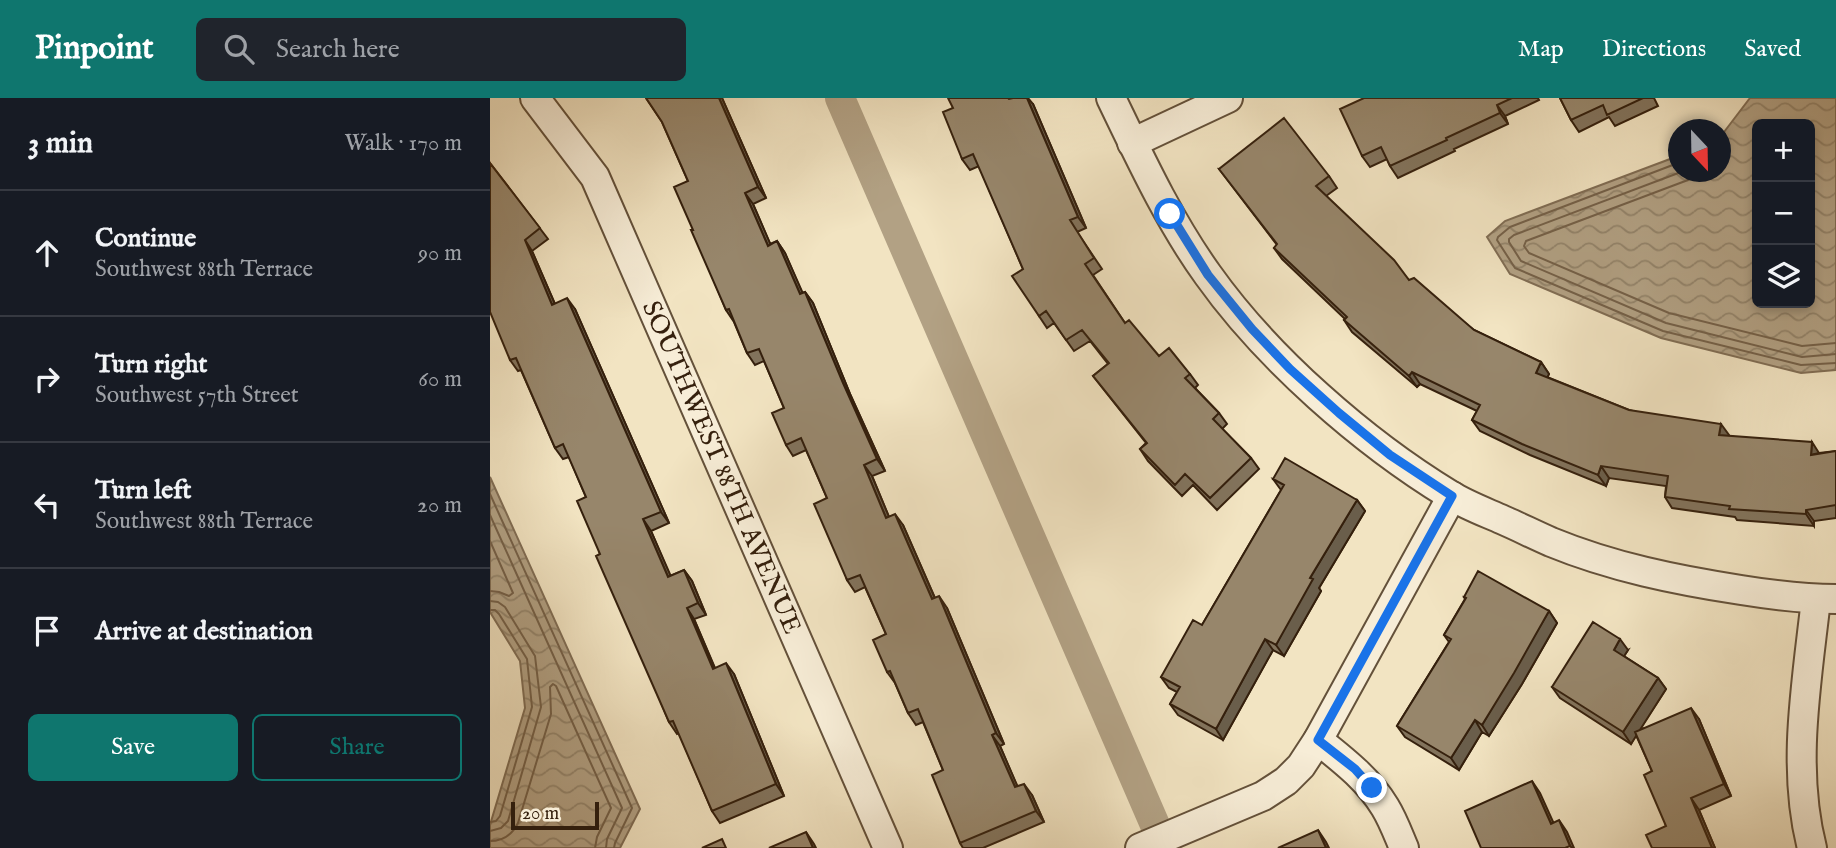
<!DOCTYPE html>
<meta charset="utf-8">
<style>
:root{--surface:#171b24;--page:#20242c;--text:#f1f3f6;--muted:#9ea1a6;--line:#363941;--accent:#0f766e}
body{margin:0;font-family:"IM FELL English",serif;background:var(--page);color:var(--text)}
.controls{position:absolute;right:21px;top:21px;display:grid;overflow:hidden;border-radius:10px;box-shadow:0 4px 10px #0003}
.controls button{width:63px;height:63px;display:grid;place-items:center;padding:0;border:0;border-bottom:2px solid var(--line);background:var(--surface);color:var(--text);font:35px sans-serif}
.compass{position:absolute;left:1178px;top:21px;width:63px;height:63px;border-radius:50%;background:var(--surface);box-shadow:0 4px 10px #0003;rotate:158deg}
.scale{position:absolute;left:21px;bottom:18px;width:88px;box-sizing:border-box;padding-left:7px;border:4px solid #35200d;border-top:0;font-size:19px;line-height:24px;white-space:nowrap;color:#35200d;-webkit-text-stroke:5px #f7edd7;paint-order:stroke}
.stop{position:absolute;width:21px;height:21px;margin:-16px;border:5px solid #1a73e8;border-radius:50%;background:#fff}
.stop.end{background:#1a73e8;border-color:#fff;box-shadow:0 2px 7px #0008}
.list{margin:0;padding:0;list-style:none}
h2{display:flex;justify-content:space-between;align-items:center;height:91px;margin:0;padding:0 28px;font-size:30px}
h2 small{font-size:23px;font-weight:400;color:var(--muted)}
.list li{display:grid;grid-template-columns:46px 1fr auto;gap:21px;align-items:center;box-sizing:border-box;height:126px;padding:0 28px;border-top:2px solid var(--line)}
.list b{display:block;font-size:26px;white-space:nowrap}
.list p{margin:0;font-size:23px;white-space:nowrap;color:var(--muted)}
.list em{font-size:23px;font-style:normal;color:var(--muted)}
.actions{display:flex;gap:14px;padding:21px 28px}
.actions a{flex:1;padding:16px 0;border:2px solid var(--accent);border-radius:10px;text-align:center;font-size:24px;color:var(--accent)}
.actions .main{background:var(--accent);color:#fff}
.icon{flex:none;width:38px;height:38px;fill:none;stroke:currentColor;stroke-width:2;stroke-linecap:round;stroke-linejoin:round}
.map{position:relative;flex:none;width:1346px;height:750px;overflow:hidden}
header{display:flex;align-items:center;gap:42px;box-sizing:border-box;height:98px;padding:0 35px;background:var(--accent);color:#fff}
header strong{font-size:33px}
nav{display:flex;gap:38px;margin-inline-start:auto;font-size:24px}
.search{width:490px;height:63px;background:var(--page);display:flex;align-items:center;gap:18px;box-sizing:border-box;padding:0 24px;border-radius:10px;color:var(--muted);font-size:26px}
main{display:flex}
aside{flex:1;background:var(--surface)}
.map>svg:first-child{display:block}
.water{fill:url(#water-waves);stroke:#806d54;stroke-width:2;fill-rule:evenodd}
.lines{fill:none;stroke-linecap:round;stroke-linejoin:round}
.shore{stroke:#746048;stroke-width:2}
.canal{stroke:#b2a184;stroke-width:30}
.minor-casing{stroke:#64513a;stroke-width:32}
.minor{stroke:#f7edd7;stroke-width:28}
.wall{fill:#82735c;stroke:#35200d;stroke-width:2}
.shaded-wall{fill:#6a5e4b;stroke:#35200d;stroke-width:2}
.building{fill:#97866b;stroke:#35200d;stroke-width:2}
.route{stroke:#1a73e8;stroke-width:9}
.labels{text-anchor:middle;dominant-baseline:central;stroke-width:5;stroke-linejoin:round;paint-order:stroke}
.street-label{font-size:26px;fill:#35200d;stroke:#f7edd7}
</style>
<header>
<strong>Pinpoint</strong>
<div class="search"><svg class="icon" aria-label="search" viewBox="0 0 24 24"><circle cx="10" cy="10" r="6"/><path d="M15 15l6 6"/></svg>Search here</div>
<nav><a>Map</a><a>Directions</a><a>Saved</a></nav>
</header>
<main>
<aside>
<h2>3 min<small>Walk · 170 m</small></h2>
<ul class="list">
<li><svg class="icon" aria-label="ahead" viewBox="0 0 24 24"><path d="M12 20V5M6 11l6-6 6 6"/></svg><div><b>Continue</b><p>Southwest 88th Terrace</p></div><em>90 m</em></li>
<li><svg class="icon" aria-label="right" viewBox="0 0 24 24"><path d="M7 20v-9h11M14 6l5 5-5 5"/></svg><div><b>Turn right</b><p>Southwest 57th Street</p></div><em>60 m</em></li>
<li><svg class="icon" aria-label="left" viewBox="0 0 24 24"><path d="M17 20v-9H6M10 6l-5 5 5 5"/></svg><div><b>Turn left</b><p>Southwest 88th Terrace</p></div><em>20 m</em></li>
<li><svg class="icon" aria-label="arrive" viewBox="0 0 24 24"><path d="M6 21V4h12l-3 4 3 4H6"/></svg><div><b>Arrive at destination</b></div></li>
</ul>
<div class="actions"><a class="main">Save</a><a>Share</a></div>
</aside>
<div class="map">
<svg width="1346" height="750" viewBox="0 0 1346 750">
<defs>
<pattern id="water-waves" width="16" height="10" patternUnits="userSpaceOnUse" patternTransform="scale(1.75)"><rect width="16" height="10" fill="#b2a184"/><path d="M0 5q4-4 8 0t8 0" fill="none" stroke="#92836a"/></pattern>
</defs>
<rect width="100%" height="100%" fill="#f2e4c2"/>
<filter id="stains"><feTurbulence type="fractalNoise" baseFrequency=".00286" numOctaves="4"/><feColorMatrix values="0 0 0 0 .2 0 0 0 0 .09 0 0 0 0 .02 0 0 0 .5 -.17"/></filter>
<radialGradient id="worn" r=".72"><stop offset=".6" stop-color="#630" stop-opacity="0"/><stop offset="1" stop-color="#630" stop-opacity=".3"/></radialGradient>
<path class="water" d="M1260,0H1346V272L1311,275L1171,240L1020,176L997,139L1015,123L1188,58V74H1230L1231,38ZM1267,26H1320V205H1267Z
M0,379L150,711L130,750H0V727L35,610L30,563L0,514Z"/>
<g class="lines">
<path class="shore" d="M1188,65L1020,129L1008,139L1007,142L1025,170L1173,233L1311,267L1346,265
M1191,74L1024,137L1019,141V144L1031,163L1176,225L1312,259L1346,256
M1209,74L1198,82L1036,143L1034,148L1039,155L1179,215L1312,248L1346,245
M0,396L142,710L125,745L124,750
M0,417L132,710L117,741L116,750
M0,443L23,495L19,498L9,494L0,493
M0,503L8,504L15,509L45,558L51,609L18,723L11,730L0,733
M0,512H5L9,516L37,561L42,609L10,718L6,723L0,724
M0,743C13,743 22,737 28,725L61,616L60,589L63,586L66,588L121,710L107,739L105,750"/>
<path class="canal" d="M350,0L675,750"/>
<g class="minor-casing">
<g id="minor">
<path id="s1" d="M45,0L105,79L398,750"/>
<path d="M621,0C650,60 679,123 718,177C777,260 873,344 960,397C976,407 995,414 1013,422C1029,429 1045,437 1061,444C1122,469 1186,482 1251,492C1282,497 1314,501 1346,501"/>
<path d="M642,45L738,0"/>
<path d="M828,642C853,662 878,681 895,709C903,722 908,736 914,750"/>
<path d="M650,750L773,698L796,683L811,668L828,642L962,398"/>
<path d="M1322,750C1301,669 1317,583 1326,501"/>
</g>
</g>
<use href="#minor" class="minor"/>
</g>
<path class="wall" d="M156,0H232L276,100L263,106L280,146L287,143L295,155L312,195L315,194L323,205L360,296L395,373L382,378L399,419L413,427L445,500L457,510L514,646L510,648L527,688L542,697L554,724L493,750H473L470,745L453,672L433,624L426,627L418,615L405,585L397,574L396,536L375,489L365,494L357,482L337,400L316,352L303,358L296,347L294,310L274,263L265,267L257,255L244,224L236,212L203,132L198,83L172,24Z
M874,0H1048L1049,2L1015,18L1018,26L964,51L965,53L908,80L900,68L897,61L880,69L872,58Z
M1070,0H1164L1168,8L1125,28L1119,19L1089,34L1081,22Z
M543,6L596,130L587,134L612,171L603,177L635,225L669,258L700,276L708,287L705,290L729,315L737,326L732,331L761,360L769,371L727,412L703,387L692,398L658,363L650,351L656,345L603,278L618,266L600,243L584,253L564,225L557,230L549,218L533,171L489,68L480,72L472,61L463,10Z
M0,65L58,141L42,153L65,206L85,211L179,425L161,433L180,478L194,472L202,483L216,517L204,521L225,570L244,576L294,698L230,725L222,713L189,635L187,636L179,624L110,456L96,399L79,359L73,361L65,350L31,272L28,273L20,262Z
M729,71L839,78L847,90L836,98L919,182L984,232L1051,264L1059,276L1057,279L1139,312L1239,338L1329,355L1346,353V420L1324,423V428L1247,422L1245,419L1182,410L1175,399L1176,388L1119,380L1116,388L1040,357L990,333L982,322L987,313L930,286L927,289L862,234L854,222L855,221L792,161L784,150L787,147Z
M783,381L867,402L875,413L829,490L831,493L794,558L783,552L733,642L688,617L680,606L687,594L679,590L671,579L712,527L791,392Z
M974,499L1059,513L1067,525L1032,586L999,638L992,634L969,672L915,639L907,628L959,544L954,537L975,501Z
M1138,552L1134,558L1168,580L1176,591L1150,631L1209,621L1241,698L1209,712L1225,750H1162L1176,728L1162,673L1146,637L1141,646L1070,600L1062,589Z"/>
<path class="shaded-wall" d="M229,0H232L276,100L268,89Z
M537,0H538L543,6L596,130L588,119Z
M1007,7L1015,18L1018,26L1010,15Z
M255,95L263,106L286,159L278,148Z
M35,142L42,153L70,218L62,207Z
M287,143L295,155L318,207L310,196Z
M315,194L323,205L360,296L395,373L387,361L353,285Z
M77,200L85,211L179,425L171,414Z
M1051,264L1059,276L1054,286L1046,275Z
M922,274L930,286L927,289L919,278Z
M1231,326L1239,337L1237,349L1229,337Z
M1322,344L1329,355L1321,357Z
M374,367L382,378L404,431L396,420Z
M1111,368L1119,380L1116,388L1108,377Z
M867,402L875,413L829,490L831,493L794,558L786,547L820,480Z
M1316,412L1324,423V428L1316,416Z
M405,416L413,427L450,512L442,501Z
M153,421L161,433L186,490L178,479Z
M194,472L202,483L216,517L208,505Z
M449,498L457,510L514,646L506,635Z
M197,510L204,521L230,583L223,571Z
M1059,513L1067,525L1032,586L999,638L992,627Z
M775,541L783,552L733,642L726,631Z
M1130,541L1138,552L1131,563L1124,552Z
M236,565L244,576L294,698L286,686Z
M1168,580L1176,591L1141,646L1133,634Z
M1201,610L1209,621L1241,698L1234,686Z
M985,622L992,634L969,672L961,660Z
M502,637L510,648L533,701L525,689Z
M1042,683L1050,695L1069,737L1061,726Z
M534,686L542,697L554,724L546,713Z
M1201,700L1209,712L1225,750H1222Z
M1069,722L1077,734L1084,750H1082L1080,748Z
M828,732L836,744L839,750H836Z
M316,734L324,746L326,750H323Z"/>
<path class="building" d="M156,0H229L268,89L255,95L278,148L287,143L310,196L315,194L353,285L387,361L374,367L396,420L405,416L442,501L449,498L506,635L502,637L525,689L534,686L546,713L470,745L442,677L453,672L428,611L418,615L400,573L397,574L383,542L396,536L370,477L357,482L324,406L337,400L311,340L296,347L282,315L294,310L269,251L257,255L239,211L236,212L201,132H203L184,89L198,83L172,24Z
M458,0H518L519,1L523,0H537L588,119L580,122L604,160L595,166L635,225L639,222L669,258L679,250L700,276L695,280L729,315L723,321L761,360L720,400L695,376L685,387L650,351L657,345L603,278L619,265L592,232L576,242L556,213L549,218L522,178L533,171L483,56L472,61L453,14L463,10Z
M874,0H1022L1007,7L1010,15L956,40L957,42L900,68L891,49L872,58L850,11Z
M1070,0H1153L1117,17L1113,7L1081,22Z
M794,20L839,78L826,88L904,162L919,182L924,180L984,232L1051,264L1046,275L1139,312L1231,326L1229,337L1322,344L1321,357L1346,353V407L1316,412V416L1239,411L1240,408L1175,399L1178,378L1111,368L1108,377L1032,346L982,322L990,307L922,274L919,278L854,222L857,219L784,150L787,146L729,71Z
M0,65L50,130L35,142L62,207L77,200L171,414L153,421L178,479L194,472L208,505L197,510L223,571L236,565L286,686L222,713L183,623L179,624L106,458L110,456L87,403L96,399L73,346L65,350L26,260L20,262L0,214Z
M795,360L867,402L820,480L823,481L786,547L775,541L726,631L680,606L690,589L671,579L703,522L712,527L794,387L783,381Z
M988,473L1059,513L1024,575L992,627L985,622L961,660L907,628L961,541L954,537L976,500L974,499Z
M1103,524L1130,541L1124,552L1168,580L1133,634L1062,589Z
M1201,610L1234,686L1201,700L1222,750H1162L1156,737L1176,728L1154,677L1162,673L1145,634Z
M1042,683L1061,726L1069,722L1080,748L1075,750H991L975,713Z
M828,732L836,750H788Z
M316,734L323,750H279Z
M232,741L236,750H212Z"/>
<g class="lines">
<path class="route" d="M680,116L718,177L762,231L800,271L849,315L900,357L962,398L828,642L865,671L882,690"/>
</g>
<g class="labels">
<g class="street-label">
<text stroke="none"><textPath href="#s1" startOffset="416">SOUTHWEST 88TH AVENUE</textPath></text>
</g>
</g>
<rect width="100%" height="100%" filter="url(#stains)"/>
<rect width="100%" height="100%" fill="url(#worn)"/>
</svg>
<div class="controls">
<button>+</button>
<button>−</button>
<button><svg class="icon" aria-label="layers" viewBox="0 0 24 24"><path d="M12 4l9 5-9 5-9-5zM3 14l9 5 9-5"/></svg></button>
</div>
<svg class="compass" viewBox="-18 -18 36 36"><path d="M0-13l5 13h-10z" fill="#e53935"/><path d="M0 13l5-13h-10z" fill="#9ea1a6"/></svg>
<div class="scale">20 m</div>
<div class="stop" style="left:680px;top:116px"></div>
<div class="stop end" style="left:882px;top:690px"></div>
</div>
</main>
